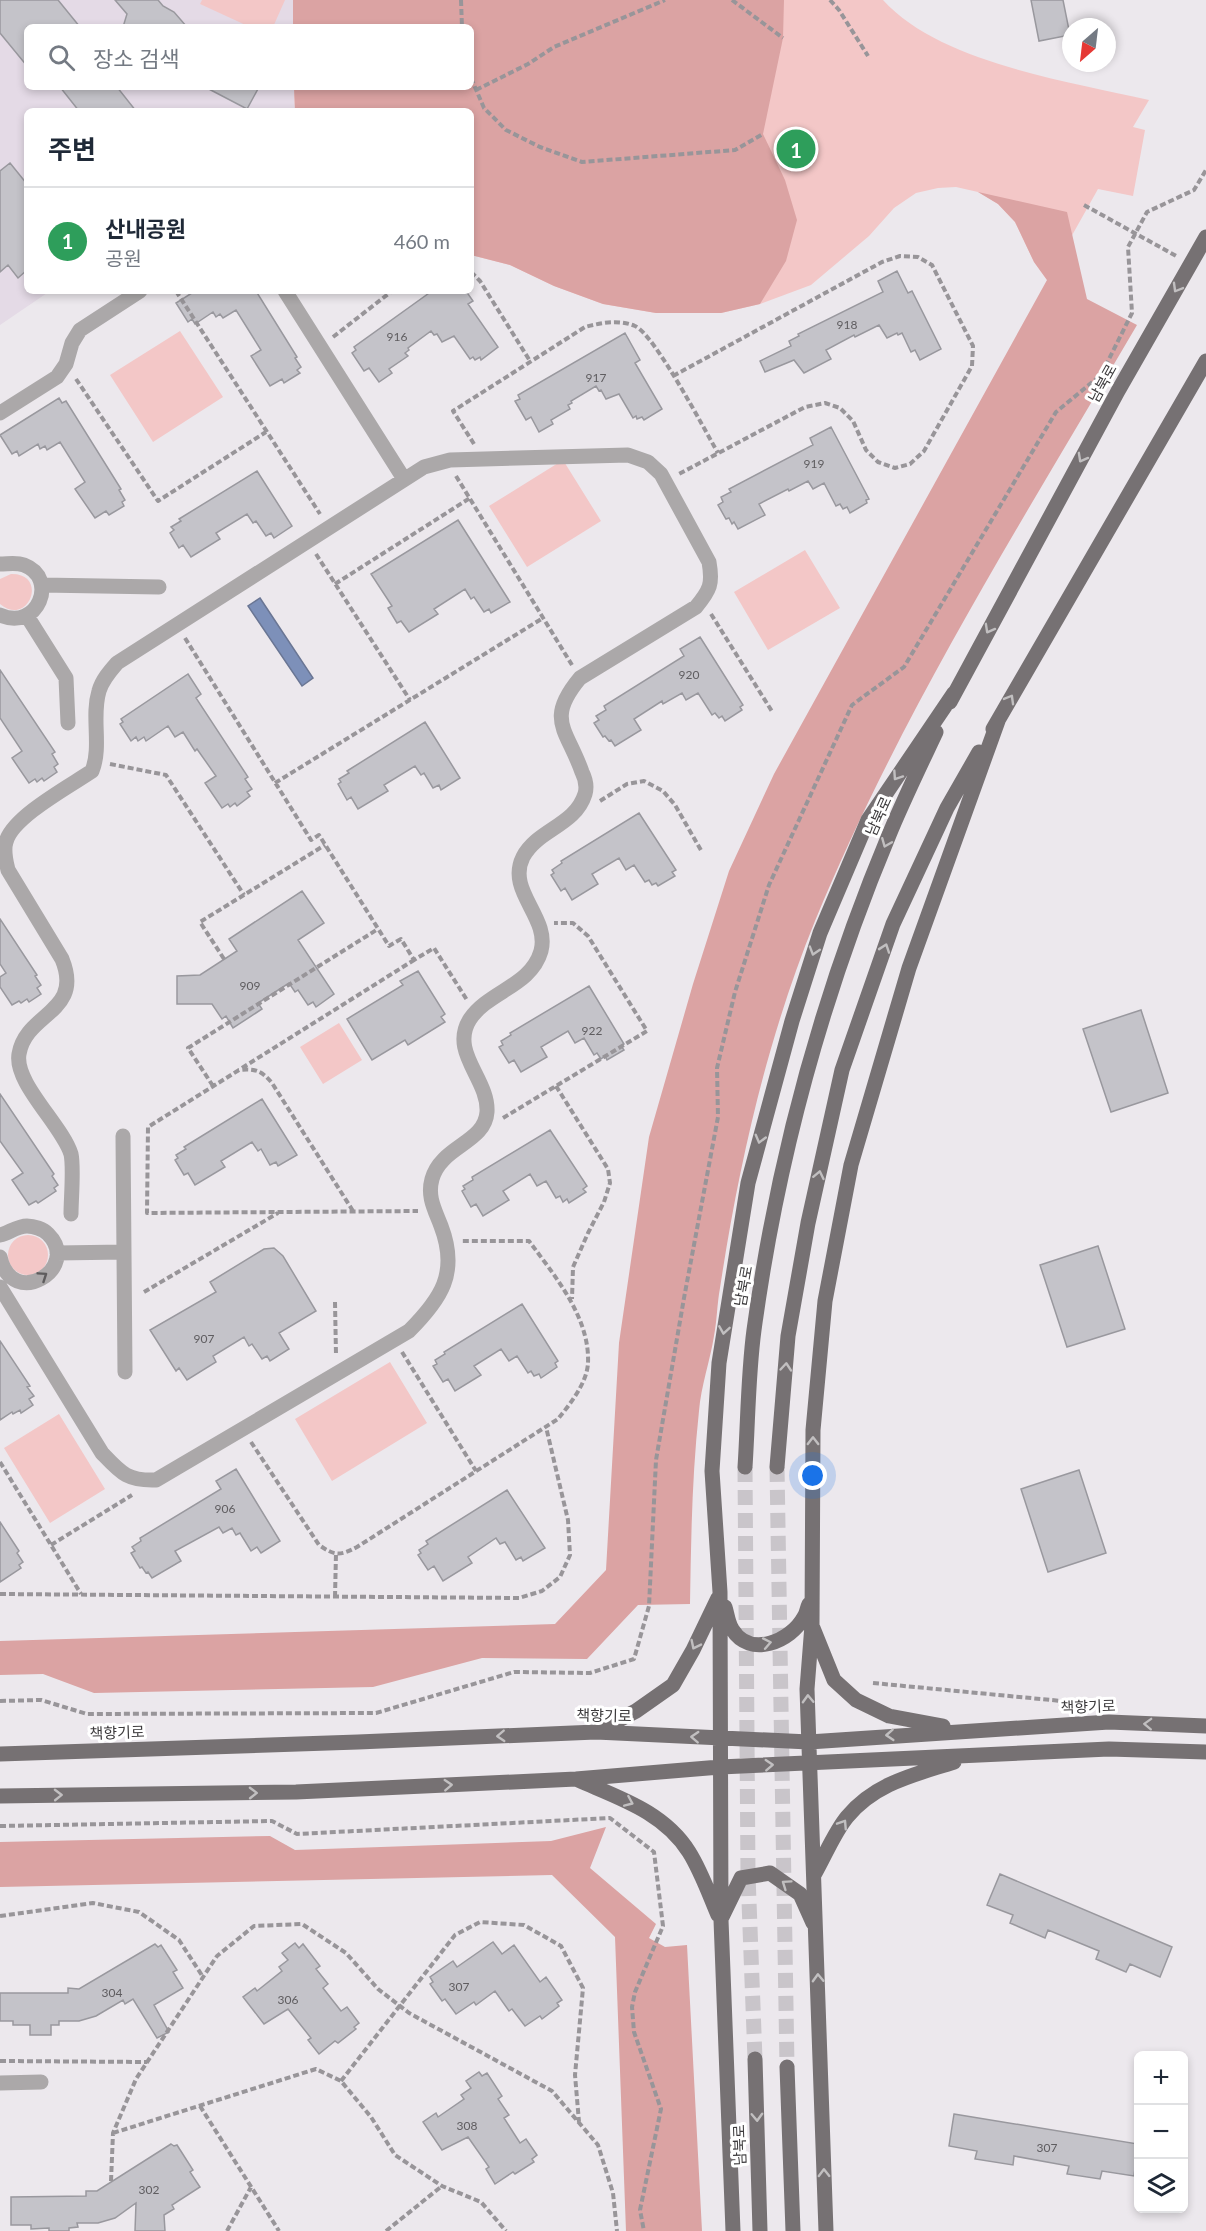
<!DOCTYPE html>
<html lang="ko">
<meta charset="utf-8">
<style>
:root{--surface:#fff;--page:#f6f6f7;--text:#1f2937;--muted:#747a83;--line:#e0e1e3;--accent:#7c3aed}
body{margin:0;font-family:Lato,"Noto Sans KR",sans-serif;background:var(--page);color:var(--text)}
.controls{position:absolute;right:18px;bottom:18px;display:grid;overflow:hidden;border-radius:9px;box-shadow:0 3px 9px #0003}
.controls button{width:54px;height:54px;display:grid;place-items:center;padding:0;border:0;border-bottom:2px solid var(--line);background:var(--surface);color:var(--text);font:30px sans-serif}
.compass{position:absolute;left:1062px;top:18px;width:54px;height:54px;border-radius:50%;background:var(--surface);box-shadow:0 3px 9px #0003;rotate:208deg}
.you{position:absolute;left:813px;top:1476px;width:21px;height:21px;margin:-15px;border:4px solid #fff;border-radius:50%;background:#1a73e8;box-shadow:0 0 0 9px #1a73e833}
.badge{display:grid;place-items:center;width:39px;height:39px;border-radius:50%;background:var(--accent);color:#fff;font-size:20px;font-weight:700}
.pin{position:absolute;translate:-50% -50%;border:3px solid #fff;box-shadow:0 2px 6px #0006}
.list{margin:0;padding:0;list-style:none}
h2{display:flex;justify-content:space-between;align-items:center;height:78px;margin:0;padding:0 24px;font-size:26px}
h2 small{font-size:20px;font-weight:400;color:var(--muted)}
.list li{display:grid;grid-template-columns:39px 1fr auto;gap:18px;align-items:center;box-sizing:border-box;height:108px;padding:0 24px;border-top:2px solid var(--line)}
.list b{display:block;font-size:22px;white-space:nowrap}
.list p{margin:0;font-size:20px;white-space:nowrap;color:var(--muted)}
.list em{font-size:20px;font-style:normal;color:var(--muted)}
.icon{flex:none;width:33px;height:33px;fill:none;stroke:currentColor;stroke-width:2;stroke-linecap:round;stroke-linejoin:round}
.map{position:relative;flex:none;width:1206px;height:2231px;overflow:hidden}
.search{position:absolute;background:var(--surface);box-shadow:0 3px 9px #0003;left:24px;top:24px;width:450px;height:66px;display:flex;align-items:center;gap:15px;box-sizing:border-box;padding:0 21px;border-radius:9px;color:var(--muted);font-size:22px}
.panel{position:absolute;background:var(--surface);box-shadow:0 3px 9px #0003;left:24px;top:108px;width:450px;height:186px;border-radius:9px}
.map>svg:first-child{display:block}
.built{fill:#e4dae6}
.green{fill:#f3c7c7}
.forest{fill:#dba3a3}
.water{fill:#7d90b9;stroke:#6a7694;stroke-width:1.5}
.building{fill:#c4c3c9;stroke:#99989e;stroke-width:1.5}
.lines{fill:none;stroke-linecap:round;stroke-linejoin:round}
.major-tunnel{stroke:#c9c5ca;stroke-width:15;stroke-dasharray:15 8;stroke-linecap:butt}
.path{stroke:#989599;stroke-width:4;stroke-dasharray:6 3;stroke-linecap:butt}
.minor{stroke:#aba8a9;stroke-width:15}
.major{stroke:#767173;stroke-width:15}
.oneway{stroke:#c1bfc0}
.oneway2{stroke:#5e5c5d}
.labels{text-anchor:middle;dominant-baseline:central;stroke-width:6;stroke-linejoin:round;paint-order:stroke}
.number-label{font-size:12px;fill:#5f5d60}
.street-label{font-size:15px;fill:#3d3b3d;stroke:#fff}
</style>
<div class="map">
<svg width="1206" height="2231" viewBox="0 0 1206 2231">
<rect width="100%" height="100%" fill="#ece8ed"/>
<path class="built" d="M0,0H293V27H27V87H294L295,110L27,111V291H50L0,325Z"/>
<path class="green" d="M202,0H285L273,27H250L200,4Z
M293,0H883C940,63 1068,81 1149,100L1133,127L1145,130L1133,196L1098,189L1047,280L1034,262L1015,222L998,204L978,192L956,187L938,188L916,193L894,208L869,236L811,285L760,304L721,313H656L603,304L554,286L510,265L471,255V111L295,110L294,87H471V27H293Z
M180,331L223,397L153,442L110,375Z
M563,460L601,521L527,567L489,506Z
M805,550L840,608L768,650L734,592Z
M11,574C49,573 29,628 0,604V579Z
M339,1023L362,1060L323,1084L300,1047Z
M8 1255a20 20 0 1 1 40 0a20 20 0 1 1-40 0Z
M390,1362L427,1423L332,1481L295,1419Z
M59,1414L105,1489L50,1523L4,1448Z"/>
<path class="forest" d="M293,0H784L783,38L763,134L785,180L797,220L786,261L760,304L721,313H656L603,304L554,286L510,265L471,255V111H295L294,87H471V27H293Z
M978,192L1067,212L1087,299L1137,325C1023,520 901,712 815,921C767,1039 739,1163 720,1288C717,1304 717,1321 714,1336C710,1361 701,1386 699,1411C692,1475 691,1540 690,1604L638,1605L587,1659L482,1658L373,1687L94,1693L43,1674L0,1675V1641L555,1624L606,1570L619,1343L649,1137L693,984L729,871L774,774L1047,280L1034,262L1015,222L998,204Z
M606,1827L590,1868L656,1924L649,1938L665,1947L687,1945L702,2231H626L615,1937L552,1875L0,1887V1842L270,1836L295,1850L551,1841Z"/>
<path class="water" d="M260,598L313,678L302,686L248,606Z"/>
<path class="building" d="M0,0H58L80,27H27V66L0,33Z
M115,0H158L163,6L174,12L187,27H123L127,14Z
M1031,0H1063L1070,35L1039,41Z
M60,87H117L136,111H79Z
M205,87H259L247,109Z
M10,163L27,184V270L18,278L8,265L0,272V171Z
M897,271L908,293L912,291L941,349L920,360L915,350L911,352L902,333L898,335L897,333L887,338L879,325L855,337L854,335L826,350L831,359L804,373L794,360L765,372L760,361L791,346L789,341L799,336L798,334L883,292L878,281Z
M195,291H256L297,357L295,358L301,367L297,370L300,373L284,383L282,379L270,386L251,356L261,350L236,310L223,318L220,314L216,317L213,312L195,324L192,319L188,322L176,303Z
M432,291H466L473,301L468,304L498,347L481,360L480,357L475,360L473,357L470,359L454,336L442,342L437,334L434,335L431,331L408,348L409,350L405,353L408,356L389,369L392,373L379,382L369,368L364,371L352,353L356,350L354,347Z
M625,333L640,360L635,363L662,409L644,420L642,417L637,419L636,416L633,418L619,394L606,399L601,390L599,391L596,386L571,401L572,403L568,405L570,409L551,420L553,424L539,432L531,417L526,420L515,401L520,399L518,395Z
M59,398L62,403L66,401L121,489L119,490L125,500L122,502L124,506L109,515L106,511L95,518L75,489L85,482L60,442L47,450L45,446L40,449L38,444L19,456L17,451L12,454L0,435Z
M831,427L869,499L866,500L867,503L850,513L847,507L843,509L840,504L836,506L824,483L813,489L808,481L789,491L788,489L759,504L765,515L738,529L734,522L732,524L729,518L726,519L718,505L723,502L721,497L731,492L729,489L813,445L810,438Z
M257,471L292,526L274,538L271,533L266,536L256,521L253,523L247,514L216,533L220,539L191,557L183,545L179,548L170,533L174,530L171,527L181,521L179,519Z
M458,520L510,602L491,613L489,609L484,612L474,597L471,599L465,589L434,609L438,614L409,632L401,621L397,623L388,608L392,606L371,574Z
M700,637L743,705L740,707L742,710L725,721L722,716L719,718L715,713L712,715L698,693L686,700L682,693L663,704L662,701L634,719L641,730L615,746L611,740L609,741L605,736L603,737L594,723L599,720L596,716L606,710L604,706L684,656L680,649Z
M0,670L55,752L52,754L58,764L54,767L57,772L44,781L42,778L37,782L35,779L29,783L12,758L22,751L0,718Z
M188,674L201,694L196,698L248,777L245,779L252,789L247,792L250,796L237,806L235,803L230,807L228,804L222,808L205,783L216,776L197,749L195,751L183,732L175,737L168,726L146,741L144,737L138,741L136,737L131,741L120,724L123,722L121,719Z
M425,722L460,778L441,790L439,785L433,788L424,773L421,775L415,766L384,785L388,791L358,809L351,797L347,800L338,784L341,782L339,779L349,773L347,771Z
M639,813L676,870L672,872L675,876L658,886L656,883L652,885L649,880L645,882L634,865L626,870L619,858L592,874L598,884L572,900L565,888L561,891L551,875L554,873L552,870L562,863L561,861Z
M302,891L324,923L298,940L334,994L316,1007L313,1002L308,1005L298,990L295,992L289,983L258,1003L262,1009L233,1028L226,1016L222,1019L212,1004H177V976L200,975L237,951L229,939Z
M0,919L37,975L35,976L41,985L37,988L41,994L29,1002L27,999L21,1003L19,1001L12,1005L0,987V977L6,973L0,964Z
M418,971L445,1014L441,1017L445,1022L408,1045L405,1040L372,1060L347,1019L403,985L400,981Z
M589,986L624,1044L621,1046L624,1050L607,1060L605,1056L601,1059L597,1053L594,1055L584,1038L575,1043L568,1031L541,1047L547,1057L521,1072L514,1060L509,1063L499,1047L503,1045L501,1041L511,1035L510,1033Z
M1141,1010L1168,1093L1111,1112L1083,1029Z
M0,1094L54,1174L52,1176L58,1185L54,1188L56,1191L38,1203L36,1201L29,1205L12,1180L23,1173L0,1141Z
M262,1099L297,1155L278,1166L276,1162L270,1165L261,1149L258,1151L252,1142L221,1161L225,1167L195,1185L188,1173L184,1175L175,1160L178,1158L176,1155L186,1149L184,1147Z
M550,1130L587,1186L583,1189L586,1192L569,1203L567,1199L563,1202L560,1196L556,1198L546,1181L537,1186L530,1174L503,1191L509,1200L483,1216L476,1204L471,1207L462,1191L465,1189L463,1186L473,1180L472,1177Z
M1098,1246L1125,1329L1067,1347L1040,1265Z
M274,1248L283,1256L316,1311L279,1333L289,1349L270,1361L267,1356L262,1359L252,1344L249,1346L244,1337L213,1356L216,1362L187,1380L179,1368L176,1371L150,1330L216,1292L210,1282L264,1249Z
M522,1304L558,1361L555,1363L557,1367L541,1378L539,1374L534,1376L531,1371L528,1373L517,1356L509,1361L501,1349L474,1366L481,1375L455,1391L448,1379L443,1382L433,1366L437,1364L435,1360L445,1354L444,1352Z
M0,1341L30,1386L27,1387L34,1396L29,1399L33,1405L21,1413L20,1410L13,1414L12,1412L0,1420Z
M236,1469L280,1541L261,1553L257,1547L251,1551L240,1533L236,1535L232,1528L223,1533L219,1527L175,1551L181,1561L152,1578L148,1572L146,1573L142,1567L140,1568L131,1553L135,1551L132,1547L141,1541L140,1538L221,1489L216,1481Z
M1079,1470L1106,1553L1048,1572L1021,1489Z
M507,1490L545,1548L523,1561L521,1557L516,1560L505,1542L500,1544L496,1538L468,1557L472,1563L443,1581L434,1566L428,1570L418,1555L421,1553L419,1550L428,1544L426,1541Z
M0,1522L19,1551L17,1553L23,1562L19,1565L21,1568L0,1582Z
M1000,1874L1172,1947L1160,1977L1130,1964L1126,1972L1096,1959L1099,1951L1048,1930L1045,1938L1010,1923L1013,1915L987,1905Z
M493,1942L502,1954L514,1945L540,1982L546,1977L562,2000L557,2003L559,2006L542,2019L540,2016L525,2026L512,2009L509,2011L495,1991L476,2005L474,2002L456,2014L445,1999L442,2001L430,1984L433,1982L430,1977L453,1961L457,1967Z
M295,1943L299,1948L303,1944L320,1966L316,1969L328,1984L323,1988L341,2011L347,2007L359,2023L354,2027L356,2029L338,2043L335,2041L319,2054L308,2040L311,2038L288,2009L264,2024L243,1997L255,1988L257,1991L282,1971L279,1967L288,1960L282,1953Z
M155,1944L158,1947L161,1945L177,1970L173,1972L183,1988L154,2005L169,2032L157,2038L133,1999L125,2004L123,2000L96,2016L79,2021H59V2025H51V2035H30V2025H13V2021H0V1993H68V1988L79,1989Z
M479,2072L482,2076L487,2073L502,2096L498,2099L509,2115L504,2118L520,2143L526,2139L537,2155L532,2159L534,2162L515,2174L513,2172L495,2184L486,2169L489,2167L468,2137L442,2150L423,2122L436,2113L438,2117L464,2099L461,2095L471,2088L466,2081Z
M954,2114L1138,2144L1134,2176L1102,2171L1100,2179L1067,2174L1069,2166L1014,2156L1013,2165L975,2159L977,2151L949,2146Z
M171,2144L174,2146L177,2145L193,2170L190,2172L200,2187L172,2205L174,2209L164,2215L165,2231H135L136,2203L115,2218L98,2223H77L78,2227L69,2228V2231H49V2228L31,2229V2225H11V2197L86,2196V2191H97Z"/>
<g class="lines">
<path class="major-tunnel" d="M745,1467L748,1875L755,2059
M777,1467L787,2067"/>
<path class="path" d="M461,0L462,27
M732,0L783,38
M830,0L839,10L868,56
M471,78L484,108L506,130L540,147L582,162L735,150L763,134
M476,90L528,64L554,47L665,0
M1084,205L1178,257
M471,272L480,281L530,361
M176,291L320,514
M333,337L392,291
M673,376L882,262L900,256L918,257L932,265L973,346L972,366L924,451L910,464L895,468L878,462L866,450L853,421L840,408L825,403L805,407L679,474
M76,379L158,501L266,432
M474,444L453,411L585,327C601,323 618,319 635,326C655,335 704,429 718,453
M456,476L572,665
M316,554L410,700
M335,584L470,498
M711,614L773,713
M185,638L311,840L319,835L389,946L401,939L414,960L434,948L467,1000
M110,764L166,775L244,895
M275,783L543,618
M600,801L627,784L644,781L663,791L675,805L702,852
M224,959L200,922L325,845
M242,1068L414,960
M213,1086L188,1048L378,929
M556,1086L608,1169L610,1183L604,1202L588,1233L573,1267L572,1299
M503,1118L647,1031L588,936L573,923H554
M353,1211L272,1083C262,1071 255,1068 239,1070L148,1127L147,1213L418,1211
M144,1292L278,1213
M335,1302L336,1355
M402,1352L476,1471
M251,1442L319,1545C335,1556 340,1556 357,1547L558,1419C570,1404 587,1383 588,1363C590,1317 554,1275 529,1241H462
M0,1462L81,1594
M51,1545L132,1495
M0,1594L519,1598L542,1591L560,1577L570,1555L568,1520L546,1427
M335,1597L336,1553
M873,1683L1093,1704
M0,1701L41,1700L87,1714L376,1713L514,1672L590,1673L634,1659L649,1606L656,1460L684,1298L718,1117L717,1068L735,992L769,885L852,705L904,667L1056,412L1101,375L1132,313L1128,247L1147,212L1194,190L1206,170
M0,1826L272,1821L297,1834L610,1818L654,1852L663,1926L635,1992L632,2007L634,2032L661,2109L640,2210L644,2231
M0,1916L93,1903L139,1912L179,1940L203,1977
M0,2061L147,2062
M341,2081L455,1935L480,1922L524,1925L561,1946L583,1988L575,2075L579,2122
M200,2106L279,2231
M113,2133L316,2069L341,2081L371,2117L395,2155L442,2186L481,2202L506,2231
M111,2181L113,2133L136,2079L217,1956L254,1926L302,1924L346,1953L378,1989L409,2013L552,2091L598,2145L613,2193L617,2231
M227,2231L251,2187
M386,2231L442,2186"/>
<path class="minor" d="M285,291L404,479
M0,413L57,377L66,364L72,343L80,330L140,291
M0,564C8,564 16,562 24,565C59,578 38,632 0,615
M42,585L159,587
M27,616L66,678L68,723
M123,1136L125,1372
M0,1235C9,1233 17,1226 27,1226C34,1226 43,1229 48,1234C82,1268 12,1311 0,1257
M57,1253L124,1252
M0,1287L102,1453C121,1473 127,1481 156,1480L409,1331C441,1299 459,1273 441,1226C435,1210 427,1197 432,1179C441,1146 485,1143 487,1112C489,1079 449,1052 470,1019C489,991 531,986 541,951C550,917 506,891 523,857C538,829 575,826 585,794C587,787 585,778 582,772C567,729 545,720 580,678L696,607C710,590 713,584 709,562L661,474L648,462L628,455L450,460L424,467L117,663C110,671 102,680 99,691C91,717 102,746 92,771C70,786 12,817 6,842C3,851 6,861 8,870L62,959C84,1013 26,1012 19,1054C14,1083 62,1125 71,1154C74,1167 71,1199 71,1214
M0,2083L41,2082"/>
<path class="major" d="M950,702L1118,391L1206,237
M993,729L1206,361
M745,1467C748,1422 748,1375 754,1330C777,1161 823,993 889,835C903,801 920,766 936,732
M777,1467L788,1336L808,1223L842,1070L893,924L947,808L979,752
M725,1607C727,1613 728,1623 732,1629C750,1659 791,1641 804,1617C807,1613 807,1608 809,1604
M813,1628L834,1680L856,1700L889,1716L943,1726
M598,1731L636,1711L673,1685L693,1650L718,1598
M0,1754L358,1742L596,1732L809,1742L1109,1722L1206,1726
M578,1780C619,1798 664,1812 689,1852C701,1871 709,1894 718,1915
M0,1796L296,1792L576,1779L720,1767L1109,1749L1206,1752
M814,1875C825,1856 834,1833 847,1817C875,1783 914,1775 954,1762
M722,1917L741,1878L770,1873L800,1894L813,1923
M755,2059L760,2231
M787,2067L793,2231
M733,2231L721,1920L720,1592L712,1471L719,1363L748,1183L792,1021L820,933L868,820L954,693
M826,2231L807,1689L812,1625L813,1430L825,1301L851,1165L909,968L998,721"/>
</g>
<defs><path id="oneway-chevron" d="M-2-3.5L2.5 0L-2 3.5" fill="none" stroke-width="1.6" stroke-linecap="round" stroke-linejoin="round" transform="scale(1.5)"/></defs>
<g class="oneway">
<use href="#oneway-chevron" transform="translate(1177 288) rotate(120)"/>
<use href="#oneway-chevron" transform="translate(1082 458) rotate(119)"/>
<use href="#oneway-chevron" transform="translate(989 629) rotate(119)"/>
<use href="#oneway-chevron" transform="translate(1010 699) rotate(-60)"/>
<use href="#oneway-chevron" transform="translate(897 776) rotate(124)"/>
<use href="#oneway-chevron" transform="translate(886 843) rotate(112)"/>
<use href="#oneway-chevron" transform="translate(885 948) rotate(-71)"/>
<use href="#oneway-chevron" transform="translate(814 951) rotate(107)"/>
<use href="#oneway-chevron" transform="translate(760 1139) rotate(105)"/>
<use href="#oneway-chevron" transform="translate(819 1175) rotate(-78)"/>
<use href="#oneway-chevron" transform="translate(724 1330) rotate(99)"/>
<use href="#oneway-chevron" transform="translate(786 1367) rotate(-85)"/>
<use href="#oneway-chevron" transform="translate(813 1441) rotate(-90)"/>
<use href="#oneway-chevron" transform="translate(767 1643) rotate(-11)"/>
<use href="#oneway-chevron" transform="translate(695 1645) rotate(116)"/>
<use href="#oneway-chevron" transform="translate(808 1699) rotate(-92)"/>
<use href="#oneway-chevron" transform="translate(1148 1724) rotate(-178)"/>
<use href="#oneway-chevron" transform="translate(890 1735) rotate(176)"/>
<use href="#oneway-chevron" transform="translate(501 1736) rotate(177)"/>
<use href="#oneway-chevron" transform="translate(695 1737) rotate(-177)"/>
<use href="#oneway-chevron" transform="translate(769 1765) rotate(-3)"/>
<use href="#oneway-chevron" transform="translate(448 1785) rotate(-3)"/>
<use href="#oneway-chevron" transform="translate(253 1793) rotate(-1)"/>
<use href="#oneway-chevron" transform="translate(58 1795) rotate(-1)"/>
<use href="#oneway-chevron" transform="translate(629 1802) rotate(23)"/>
<use href="#oneway-chevron" transform="translate(843 1824) rotate(-57)"/>
<use href="#oneway-chevron" transform="translate(786 1884) rotate(-145)"/>
<use href="#oneway-chevron" transform="translate(818 1978) rotate(-92)"/>
<use href="#oneway-chevron" transform="translate(757 2117) rotate(88)"/>
<use href="#oneway-chevron" transform="translate(824 2173) rotate(-91)"/>
</g>
<use class="oneway2" href="#oneway-chevron" transform="translate(43 1276) rotate(-34)"/>
<g class="labels">
<g class="number-label">
<text x="847" y="324">918</text>
<text x="397" y="336">916</text>
<text x="596" y="377">917</text>
<text x="814" y="463">919</text>
<text x="689" y="674">920</text>
<text x="250" y="985">909</text>
<text x="592" y="1030">922</text>
<text x="204" y="1338">907</text>
<text x="225" y="1508">906</text>
<text x="459" y="1986">307</text>
<text x="112" y="1992">304</text>
<text x="288" y="1999">306</text>
<text x="467" y="2125">308</text>
<text x="1047" y="2147">307</text>
<text x="149" y="2189">302</text>
</g>
<g class="street-label">
<text transform="translate(1102 383) rotate(-61)">남북로</text>
<text transform="translate(878 816) rotate(-66)">남북로</text>
<text transform="translate(743 1286) rotate(-80)">남북로</text>
<text transform="translate(1088 1706) rotate(-2)">책향기로</text>
<text transform="translate(604 1715) rotate(1)">책향기로</text>
<text transform="translate(117 1732) rotate(-2)">책향기로</text>
<text transform="translate(739 2145) rotate(-92)">남북로</text>
</g>
</g>
</svg>
<div class="controls">
<button>+</button>
<button>−</button>
<button><svg class="icon" aria-label="layers" viewBox="0 0 24 24"><path d="M12 4l9 5-9 5-9-5zM3 14l9 5 9-5"/></svg></button>
</div>
<svg class="compass" viewBox="-18 -18 36 36"><path d="M0-13l5 13h-10z" fill="#e53935"/><path d="M0 13l5-13h-10z" fill="#747a83"/></svg>
<div class="you"></div>
<div class="pin badge" style="left:796px;top:149px;background:#2e9e5b">1</div>
<div class="search"><svg class="icon" aria-label="search" viewBox="0 0 24 24"><circle cx="10" cy="10" r="6"/><path d="M15 15l6 6"/></svg>장소 검색</div>
<section class="panel">
<h2>주변<small></small></h2>
<ul class="list">
<li><span class="badge" style="background:#2e9e5b">1</span><div><b>산내공원</b><p>공원</p></div><em>460 m</em></li>
</ul>
</section>
</div>
